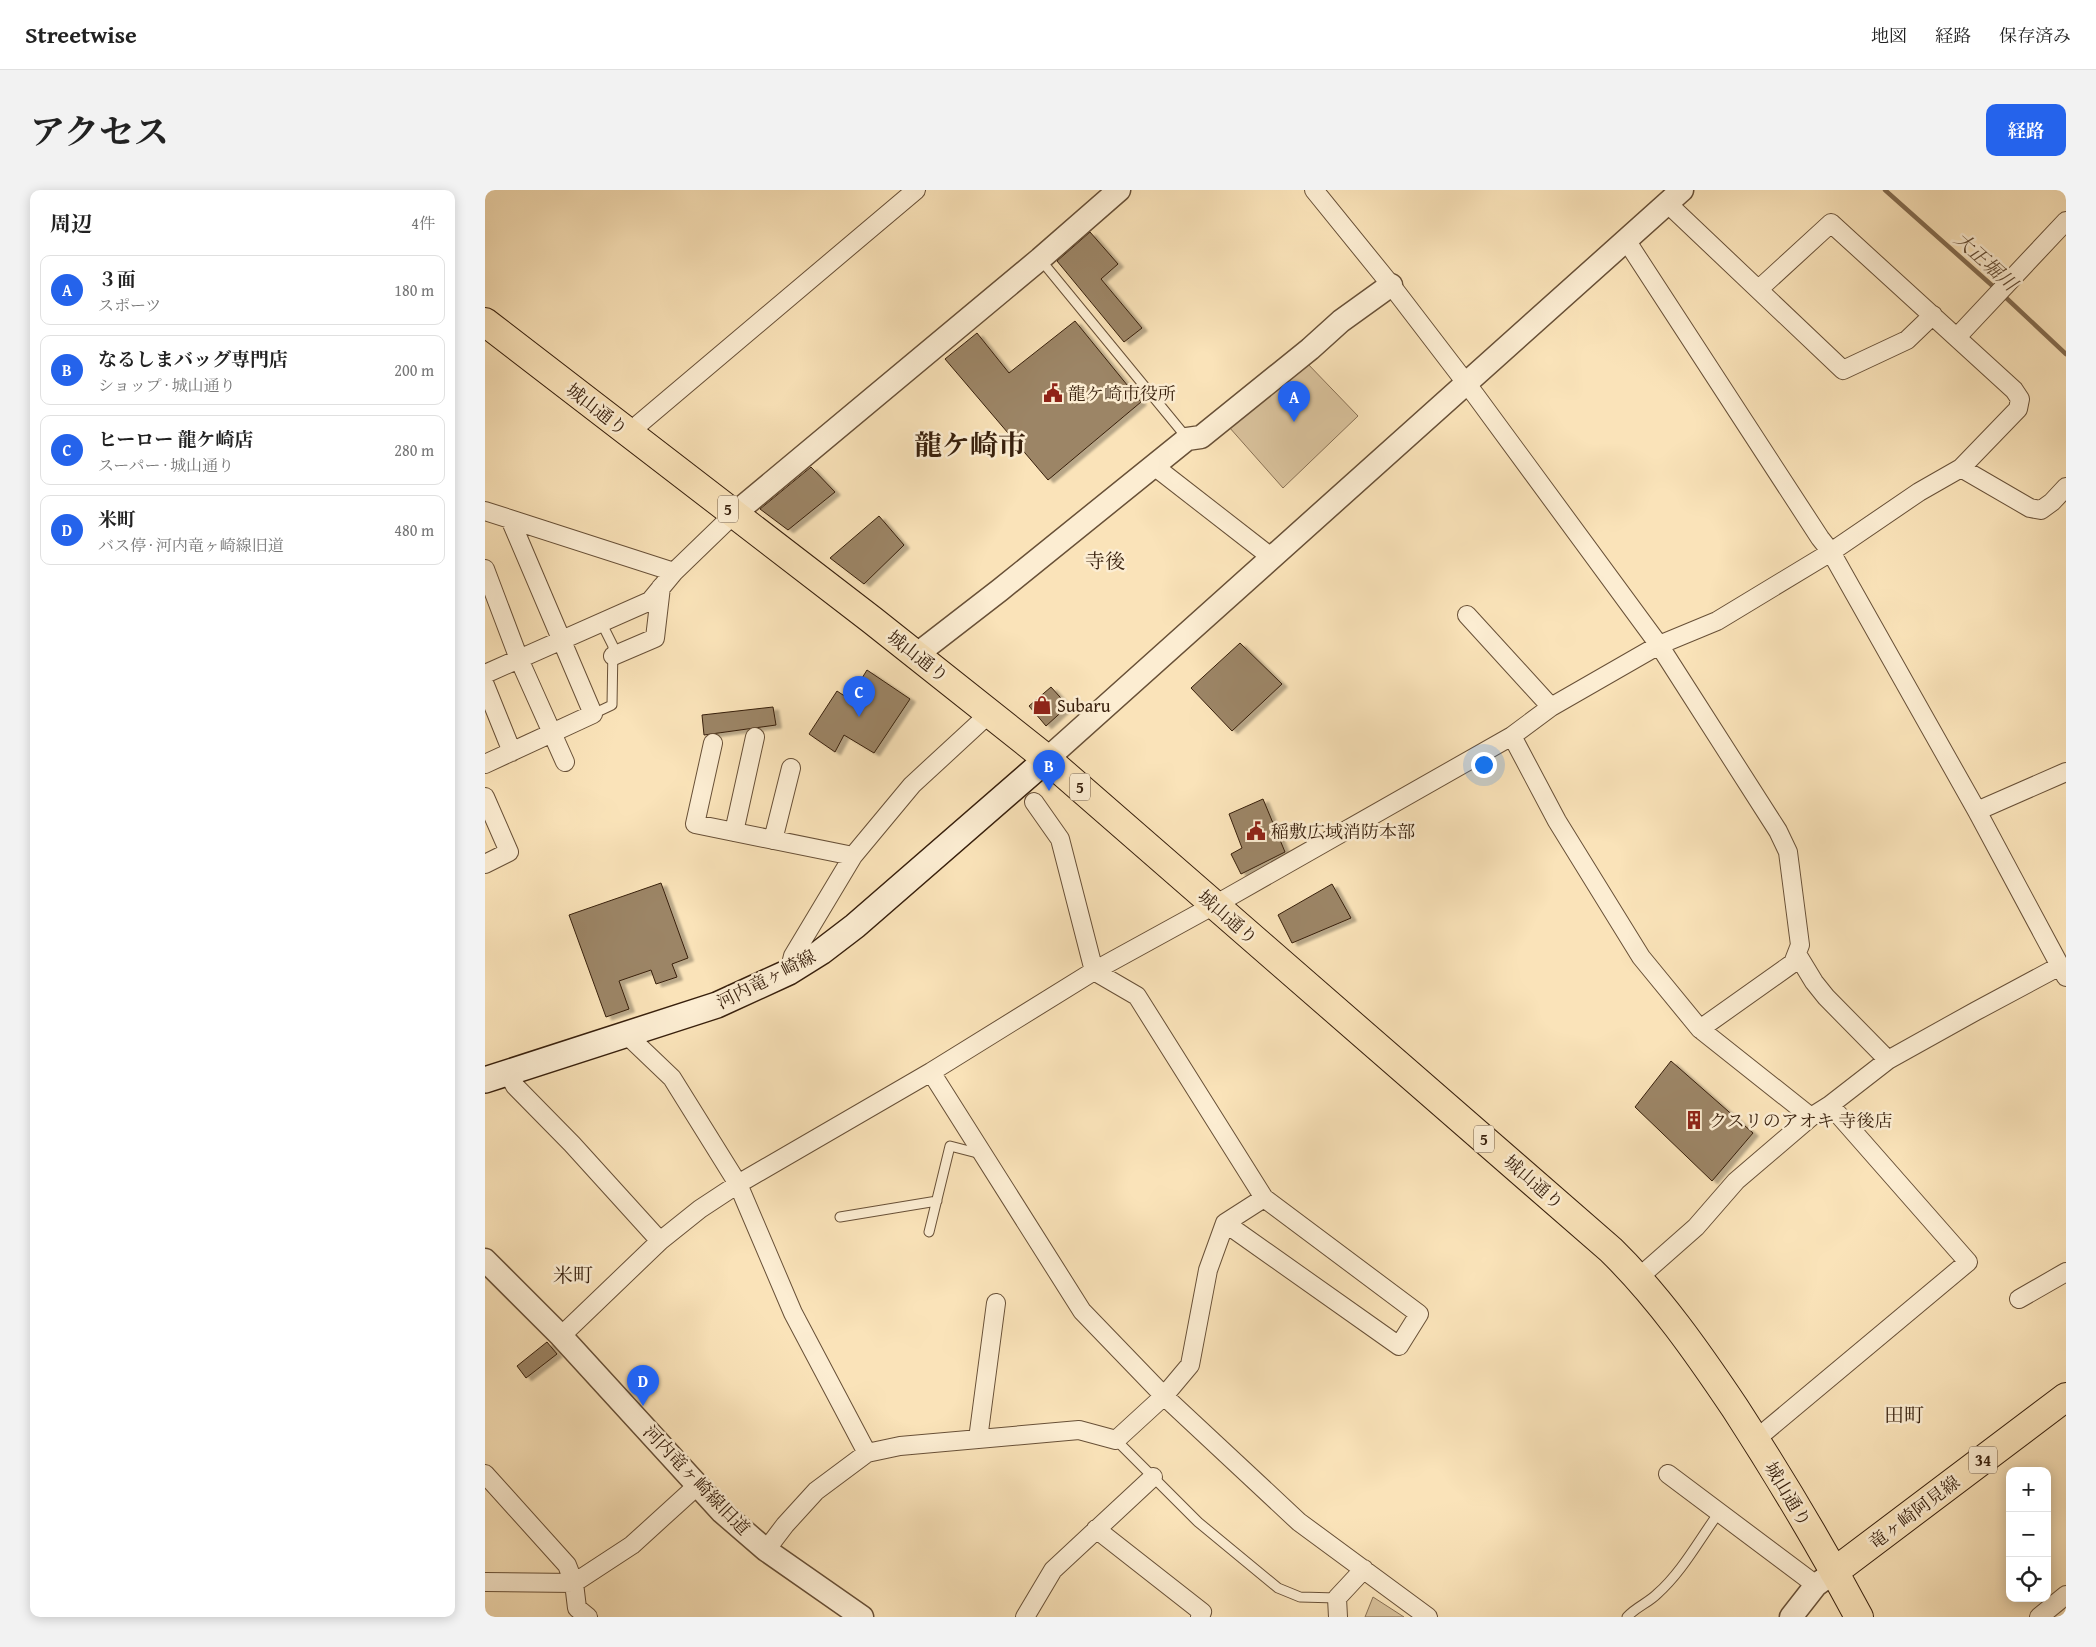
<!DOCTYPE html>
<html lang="ja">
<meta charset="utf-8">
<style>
:root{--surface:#fff;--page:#f2f2f2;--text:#222;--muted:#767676;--line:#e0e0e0;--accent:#2563eb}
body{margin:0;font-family:"Gentium Book Plus","Noto Serif JP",serif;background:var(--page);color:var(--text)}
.controls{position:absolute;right:15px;bottom:15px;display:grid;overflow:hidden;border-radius:10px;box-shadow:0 2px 12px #0003}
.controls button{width:45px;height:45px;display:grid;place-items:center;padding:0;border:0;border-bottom:1px solid var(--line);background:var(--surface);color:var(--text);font:25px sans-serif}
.you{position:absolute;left:998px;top:574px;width:18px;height:18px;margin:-12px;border:4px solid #fff;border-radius:50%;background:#1a73e8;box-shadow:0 0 0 8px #1a73e833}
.badge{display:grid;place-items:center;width:32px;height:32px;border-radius:50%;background:var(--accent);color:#fff;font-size:16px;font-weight:700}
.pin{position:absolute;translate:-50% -41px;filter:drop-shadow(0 1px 2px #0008)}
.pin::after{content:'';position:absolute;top:26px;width:18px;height:15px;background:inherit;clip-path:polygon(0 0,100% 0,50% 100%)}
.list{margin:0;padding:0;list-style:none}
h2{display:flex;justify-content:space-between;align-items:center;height:65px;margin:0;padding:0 20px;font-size:21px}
h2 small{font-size:16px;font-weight:400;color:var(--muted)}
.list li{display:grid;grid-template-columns:32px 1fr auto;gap:15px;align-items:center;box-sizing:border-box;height:70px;margin:0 10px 10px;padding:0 10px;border:1px solid var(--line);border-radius:10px}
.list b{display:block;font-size:19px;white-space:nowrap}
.list p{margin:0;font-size:16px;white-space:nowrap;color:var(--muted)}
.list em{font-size:16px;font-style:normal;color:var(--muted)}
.icon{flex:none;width:28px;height:28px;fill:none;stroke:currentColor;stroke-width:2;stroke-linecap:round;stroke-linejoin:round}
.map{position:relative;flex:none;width:1581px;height:1427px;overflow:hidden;border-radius:10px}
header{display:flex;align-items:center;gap:30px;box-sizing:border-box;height:70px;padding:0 25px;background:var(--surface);border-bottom:1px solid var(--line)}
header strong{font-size:24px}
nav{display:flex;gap:28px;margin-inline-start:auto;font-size:18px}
.intro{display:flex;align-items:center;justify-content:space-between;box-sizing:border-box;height:120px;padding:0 30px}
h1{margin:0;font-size:35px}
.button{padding:12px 22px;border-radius:10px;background:var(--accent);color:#fff;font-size:18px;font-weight:700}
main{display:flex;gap:30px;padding:0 30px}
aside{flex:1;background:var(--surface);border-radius:10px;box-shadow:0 2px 12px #0003}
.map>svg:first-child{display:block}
.green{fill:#d9c29c;stroke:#887054}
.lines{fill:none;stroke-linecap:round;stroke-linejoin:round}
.stream{stroke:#846c50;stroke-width:4.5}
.building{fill:#9c8566;stroke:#371f0c;filter:url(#shadow)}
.service-casing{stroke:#685037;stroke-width:11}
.minor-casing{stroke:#685037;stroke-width:20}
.tertiary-casing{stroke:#685037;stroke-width:25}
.secondary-casing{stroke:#371f0c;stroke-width:28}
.primary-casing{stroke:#371f0c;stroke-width:30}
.service{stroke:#fcedd2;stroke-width:9}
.minor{stroke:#fcedd2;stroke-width:18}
.tertiary{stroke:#fcedd2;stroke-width:22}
.secondary{stroke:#fcedd2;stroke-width:25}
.primary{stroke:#fae3b9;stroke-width:28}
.labels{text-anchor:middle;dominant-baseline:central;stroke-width:5;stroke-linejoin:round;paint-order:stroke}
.shield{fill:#fcedd2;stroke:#725d47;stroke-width:1}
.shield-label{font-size:16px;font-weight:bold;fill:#371f0c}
.poi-label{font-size:18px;fill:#371f0c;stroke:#fcedd2;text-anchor:start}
.street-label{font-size:18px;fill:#371f0c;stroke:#fcedd2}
.water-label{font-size:19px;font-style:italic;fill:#644c34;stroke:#fcedd2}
.quarter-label{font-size:20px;fill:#371f0c;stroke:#fcedd2}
.town-label{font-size:28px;font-weight:bold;fill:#371f0c;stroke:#fcedd2}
</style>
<header>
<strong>Streetwise</strong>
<nav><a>地図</a><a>経路</a><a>保存済み</a></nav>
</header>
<div class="intro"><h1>アクセス</h1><a class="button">経路</a></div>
<main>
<aside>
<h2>周辺<small>4件</small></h2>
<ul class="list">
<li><span class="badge">A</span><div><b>３面</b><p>スポーツ</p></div><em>180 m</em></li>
<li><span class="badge">B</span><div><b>なるしまバッグ専門店</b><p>ショップ · 城山通り</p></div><em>200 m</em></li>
<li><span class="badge">C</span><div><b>ヒーロー 龍ケ崎店</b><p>スーパー · 城山通り</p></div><em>280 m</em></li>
<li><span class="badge">D</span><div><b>米町</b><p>バス停 · 河内竜ヶ崎線旧道</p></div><em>480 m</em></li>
</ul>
</aside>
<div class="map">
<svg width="1581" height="1427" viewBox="0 0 1581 1427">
<defs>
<filter id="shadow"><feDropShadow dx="5.5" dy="3" stdDeviation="1" flood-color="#0004"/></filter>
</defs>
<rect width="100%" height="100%" fill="#fae3b9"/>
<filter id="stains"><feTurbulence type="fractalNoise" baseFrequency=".004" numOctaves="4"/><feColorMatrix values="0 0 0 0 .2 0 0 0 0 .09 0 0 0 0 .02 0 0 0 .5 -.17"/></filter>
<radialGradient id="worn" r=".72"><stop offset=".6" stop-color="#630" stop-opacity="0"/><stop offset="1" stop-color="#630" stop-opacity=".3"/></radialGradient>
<path class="green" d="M821,172L873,226L798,298L744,237Z
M888,1407L919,1427H880Z"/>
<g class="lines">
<path class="stream" d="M1400,0L1511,99
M1517,104L1581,164"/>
</g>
<path class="building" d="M605,42L633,74L616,89L657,138L639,152L572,71Z
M590,131L656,212L563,290L460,169L492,143L524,183Z
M326,277L350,302L303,340L275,319Z
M394,326L419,355L379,394L345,368Z
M755,453L797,494L747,541L706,498Z
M382,480L425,509L389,563L359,545L350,562L324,544L352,501L364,509Z
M566,497L583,516L561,536L544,516Z
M288,517L291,535L219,545L217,525Z
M778,609L800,662L756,684L746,664L757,658L744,624Z
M176,693L203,768L187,774L192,787L171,794L166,780L134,791L144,819L121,827L84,725Z
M847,694L866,728L807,753L793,725Z
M1186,871L1268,943L1227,991L1150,917Z
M62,1152L72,1164L41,1188L32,1176Z"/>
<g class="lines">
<g class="service-casing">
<path id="service" d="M555,69L702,248
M108,524L127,515L128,456L116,432
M355,1027L452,1011
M444,1042L465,956L496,964
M631,1250L713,1332L793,1398L815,1407L852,1408
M1142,1427C1151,1417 1163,1413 1172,1404C1197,1382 1214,1350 1233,1324"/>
</g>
<g class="minor-casing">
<path id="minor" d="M829,0L906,95L991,206L1174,455L1293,641L1303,662L1315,755L1308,773L1215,839
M1182,13L1358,180L1422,150L1448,125
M1141,50L1335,348L1346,362L1492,621L1581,787
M1274,99L1346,33L1529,200L1535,209L1533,219L1476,278
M1472,147L1581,31
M145,244L154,234L431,0
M669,276L786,367
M0,321L189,382
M0,379L34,469L80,572
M982,425L1066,517
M128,466L170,448L176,397
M0,484L165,411L189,382L249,324
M0,495L27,562
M1027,546L1072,631L1156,767L1215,839L1326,927
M228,553L210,634L368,666
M0,574L108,524L25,329
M0,607L24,662L0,674
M1492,621L1581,582
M249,642L270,547
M288,650L306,578
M1312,764L1329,792L1341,807L1403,870
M304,782L308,766L368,666L427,595L505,523
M142,845L187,888L253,994L308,1123L382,1263
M446,882L597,1121L679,1206L814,1332L943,1427
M23,883L30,896L87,954L175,1051
M740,1033L914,1156L934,1124L779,1008
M1152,1089L1211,1037L1251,991L1326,927L1345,915L1403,870L1491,821L1575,776
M1534,1109L1581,1082
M76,1146L175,1051L215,1019L253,994L446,882L609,781L742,708L1027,546L1066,517L1174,455L1232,431L1346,362L1434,302L1476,278L1545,318L1556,320L1567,312L1581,297
M493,1249L511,1113
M1270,1250L1483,1072L1345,915
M0,1284L82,1375L89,1393L92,1418L103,1427
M1183,1284L1331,1395
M611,1339L717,1422L715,1427
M281,1360L300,1335L331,1301L382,1263L415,1256L594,1240L631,1250L679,1206L705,1175L723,1080L740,1033L779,1008L652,806L609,781L575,649L549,612
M0,1392L89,1393L147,1355L213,1295
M540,1427L568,1380L668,1287
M853,1427L852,1408L879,1379
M1554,1427L1581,1405"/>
</g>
<g class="tertiary-casing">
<path id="tertiary" d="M249,324L555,69L634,0
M431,465L515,400L702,249L716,247L825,159L856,131L906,95
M562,569L1197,0
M0,1070L76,1146L237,1322L281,1360L377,1427
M1306,1427L1331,1395L1349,1382"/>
</g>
<g class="secondary-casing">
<path id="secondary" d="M0,890L232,815L304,782L336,762L370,736L562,569"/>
</g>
<g class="primary-casing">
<path id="primary" d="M0,132L387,430L562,569L1126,1060C1174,1107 1213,1163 1250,1218C1294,1286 1336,1356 1374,1427
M1349,1382L1581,1207"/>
</g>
<use href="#service" class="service"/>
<use href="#minor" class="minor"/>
<use href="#tertiary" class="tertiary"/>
<use href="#secondary" class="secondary"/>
<use href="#primary" class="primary"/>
</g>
<defs>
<g id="civic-bare" transform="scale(1.5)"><path d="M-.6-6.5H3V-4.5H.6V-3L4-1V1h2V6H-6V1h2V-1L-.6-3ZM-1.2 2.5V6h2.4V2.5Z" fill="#8f2418" stroke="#fcedd2" stroke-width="2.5" paint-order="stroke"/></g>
<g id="shop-bare" transform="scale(1.5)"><path d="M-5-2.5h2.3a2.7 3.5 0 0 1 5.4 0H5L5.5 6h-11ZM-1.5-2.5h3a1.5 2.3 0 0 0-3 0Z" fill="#8f2418" stroke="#fcedd2" stroke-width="2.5" paint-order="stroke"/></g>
<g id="building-bare" transform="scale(1.5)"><path d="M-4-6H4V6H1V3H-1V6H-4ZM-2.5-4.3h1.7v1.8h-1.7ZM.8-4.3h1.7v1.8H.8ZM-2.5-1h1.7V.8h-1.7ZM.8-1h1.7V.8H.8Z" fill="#8f2418" stroke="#fcedd2" stroke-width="2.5" paint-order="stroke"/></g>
</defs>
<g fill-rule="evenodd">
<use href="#civic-bare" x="568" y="203"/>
<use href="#shop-bare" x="557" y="515"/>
<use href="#civic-bare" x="771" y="641"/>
<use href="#building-bare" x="1209" y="930"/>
</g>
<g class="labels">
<g class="shield">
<rect x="233" y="305.5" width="20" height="27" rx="4"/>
<rect x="585" y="583.5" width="20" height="27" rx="4"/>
<rect x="989" y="935.5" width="20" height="27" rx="4"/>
<rect x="1484" y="1256.5" width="28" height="27" rx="4"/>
</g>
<g class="shield-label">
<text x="243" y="319">5</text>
<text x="595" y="597">5</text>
<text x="999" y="949">5</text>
<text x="1498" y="1270">34</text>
</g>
<g class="poi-label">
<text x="583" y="203">龍ケ崎市役所</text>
<text x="572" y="515">Subaru</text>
<text x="786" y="641">稲敷広域消防本部</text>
<text x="1224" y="930">クスリのアオキ 寺後店</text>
</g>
<g class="street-label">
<text transform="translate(112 219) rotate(38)">城山通り</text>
<text transform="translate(433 466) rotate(38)">城山通り</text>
<text transform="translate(743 727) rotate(41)">城山通り</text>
<text transform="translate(281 789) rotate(-27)">河内竜ヶ崎線</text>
<text transform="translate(1049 992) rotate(41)">城山通り</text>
<text transform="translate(212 1290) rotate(46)">河内竜ヶ崎線旧道</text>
<text transform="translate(1303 1304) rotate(59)">城山通り</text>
<text transform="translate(1429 1322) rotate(-37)">竜ヶ崎阿見線</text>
</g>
<g class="water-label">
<text transform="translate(1501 71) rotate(42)">大正堀川</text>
</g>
<g class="quarter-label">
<text x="620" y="370">寺後</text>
<text x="88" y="1084">米町</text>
<text x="1419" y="1224">田町</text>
</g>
<g class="town-label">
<text x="485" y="254">龍ケ崎市</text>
</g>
</g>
<rect width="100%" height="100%" filter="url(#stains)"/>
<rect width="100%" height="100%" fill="url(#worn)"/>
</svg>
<div class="controls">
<button>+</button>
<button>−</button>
<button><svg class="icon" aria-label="locate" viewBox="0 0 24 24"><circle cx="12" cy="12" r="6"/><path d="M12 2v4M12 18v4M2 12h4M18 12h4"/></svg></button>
</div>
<div class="you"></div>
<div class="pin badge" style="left:809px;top:232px">A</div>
<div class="pin badge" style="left:564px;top:601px">B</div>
<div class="pin badge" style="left:374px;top:527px">C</div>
<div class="pin badge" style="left:158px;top:1216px">D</div>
</div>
</main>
